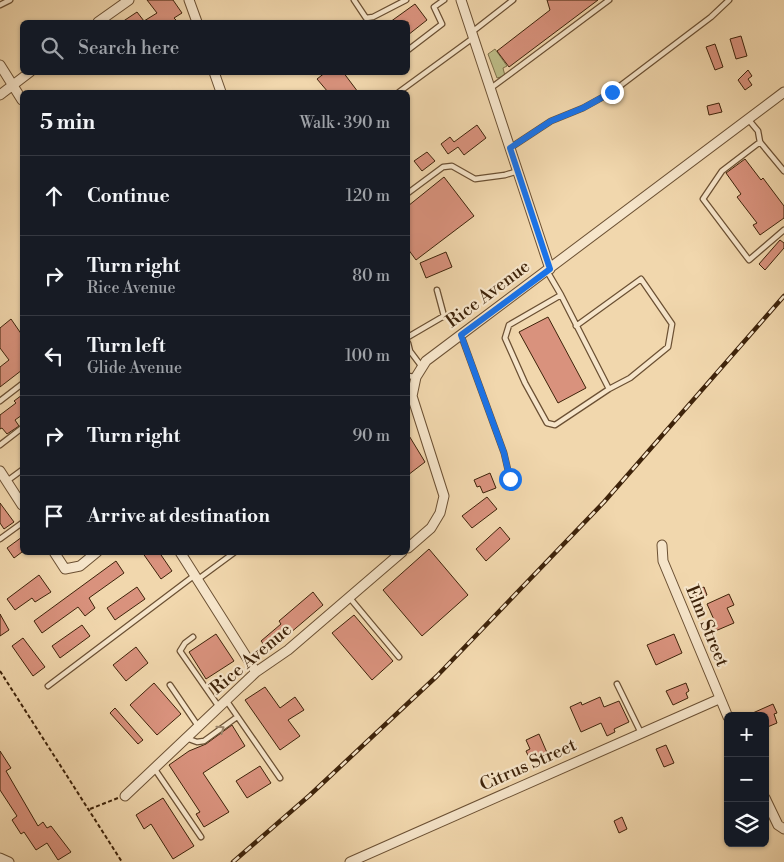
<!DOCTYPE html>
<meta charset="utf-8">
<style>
:root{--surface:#171b24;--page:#242831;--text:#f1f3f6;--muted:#9ea1a6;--line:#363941}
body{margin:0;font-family:"Libre Bodoni",serif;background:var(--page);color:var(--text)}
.controls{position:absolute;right:15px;bottom:15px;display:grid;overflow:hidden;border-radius:8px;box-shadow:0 1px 4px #0004}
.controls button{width:45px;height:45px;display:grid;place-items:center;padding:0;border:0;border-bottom:1px solid var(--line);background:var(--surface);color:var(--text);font:25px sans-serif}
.stop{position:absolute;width:15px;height:15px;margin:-11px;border:4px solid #1a73e8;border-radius:50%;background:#fff}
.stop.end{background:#1a73e8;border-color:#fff;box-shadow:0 1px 5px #0008}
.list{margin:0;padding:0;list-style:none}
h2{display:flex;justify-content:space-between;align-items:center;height:65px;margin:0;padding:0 20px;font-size:21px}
h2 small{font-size:16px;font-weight:400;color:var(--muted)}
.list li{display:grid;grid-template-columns:32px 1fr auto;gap:15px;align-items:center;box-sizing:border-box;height:80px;padding:0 20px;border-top:1px solid var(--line)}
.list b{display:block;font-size:19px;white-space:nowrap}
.list p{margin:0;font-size:16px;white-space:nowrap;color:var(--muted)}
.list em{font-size:16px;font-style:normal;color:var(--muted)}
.icon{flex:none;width:28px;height:28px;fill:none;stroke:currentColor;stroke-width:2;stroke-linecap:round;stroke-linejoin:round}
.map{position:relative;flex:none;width:784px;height:862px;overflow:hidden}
.search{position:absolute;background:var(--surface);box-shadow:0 1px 4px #0004;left:20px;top:20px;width:390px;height:55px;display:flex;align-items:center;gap:12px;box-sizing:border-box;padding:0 18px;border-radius:8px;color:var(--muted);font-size:19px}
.panel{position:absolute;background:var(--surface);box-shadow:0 1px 4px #0004;left:20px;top:90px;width:390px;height:465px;border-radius:8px}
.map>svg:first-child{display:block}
.green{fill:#bdbd88;stroke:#7e7049}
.building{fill:#d9927d;stroke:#3e230a}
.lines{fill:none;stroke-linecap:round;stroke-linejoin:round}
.lane-casing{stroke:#6b5033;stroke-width:7}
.street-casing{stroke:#6b5033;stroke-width:11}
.path{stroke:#3e230a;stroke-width:2;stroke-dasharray:4 2.5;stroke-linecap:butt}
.lane{stroke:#f6e5ca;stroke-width:4.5}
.street{stroke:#f6e5ca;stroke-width:9}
.rail-casing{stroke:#3e230a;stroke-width:4.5}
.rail{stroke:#f6e5ca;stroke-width:2.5;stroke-dasharray:8;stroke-linecap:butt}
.oneway{stroke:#9a846a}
.route{stroke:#1a73e8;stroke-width:6}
.labels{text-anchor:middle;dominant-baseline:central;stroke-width:4.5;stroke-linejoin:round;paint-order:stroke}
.street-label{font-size:18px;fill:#3e230a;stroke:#f6e5ca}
</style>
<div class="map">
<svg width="784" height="862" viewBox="0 0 784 862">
<rect width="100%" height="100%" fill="#f1d7ad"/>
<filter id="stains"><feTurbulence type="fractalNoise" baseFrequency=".004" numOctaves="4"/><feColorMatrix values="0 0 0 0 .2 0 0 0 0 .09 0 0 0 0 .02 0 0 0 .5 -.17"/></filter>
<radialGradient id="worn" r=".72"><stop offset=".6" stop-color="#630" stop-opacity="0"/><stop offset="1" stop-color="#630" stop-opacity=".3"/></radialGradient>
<path class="green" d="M495,49L507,66L503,68L505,76L497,78L488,54Z"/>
<path class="building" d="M147,0H173L182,13L174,18L178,22H122L137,12L144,21L157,13Z
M547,0H598L509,67L497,51L550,10Z
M415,4L427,20L408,35V22H390Z
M741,36L747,56L736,59L730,39Z
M715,44L723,67L715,70L706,47Z
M748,70L752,76L748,79L752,85L745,90L738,80Z
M326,72H343L358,92H328L317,79Z
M719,103L722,112L709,115L707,106Z
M477,125L486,138L464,155L458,147L448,154L441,144L450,137L454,142Z
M427,152L435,161L422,171L414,161Z
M745,159L761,180L763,178L784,206V218L760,235L753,225L757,223L737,197L741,194L726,173Z
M444,177L474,216L416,260L408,249V206Z
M780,240L784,243V248L765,270L759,264Z
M446,252L452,267L426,278L420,263Z
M548,317L586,388L558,403L519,332Z
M11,319L22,335V370L0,387V367L9,360L0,348V328Z
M22,395V415L15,420L19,426L7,434L2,428L0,429V415L16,403L14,401Z
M408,434L425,462L408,475Z
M490,473L496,488L483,493L480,486L477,487L474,480Z
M487,497L497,509L472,528L462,516Z
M0,503L14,522L4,529L0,523Z
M500,527L510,539L486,561L476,549Z
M22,537V552L14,558L7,548Z
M429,549L468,595L422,636L383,590Z
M142,552H159L172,571L161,579Z
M116,561L124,573L89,598L95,608L85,616L78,607L42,633L34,621Z
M39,575L51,592L35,602L32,598L15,610L7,599Z
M137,587L145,599L115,620L107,608Z
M704,587L707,595L697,599L694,591Z
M313,592L323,605L269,651L261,641L281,624L279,621Z
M729,594L734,605L727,608L734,623L713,632L710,624L715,622L707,604Z
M0,614L9,630L0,636Z
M354,615L393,661L372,680L332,633Z
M82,625L90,636L60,658L52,646Z
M216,634L234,661L206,679L189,652Z
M674,634L682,653L656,665L647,645Z
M23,638L45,667L33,676L12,646Z
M136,647L148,663L126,681L113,665Z
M154,683L181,714L157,735L130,705Z
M686,683L689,691L686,693L688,698L673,705L666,691Z
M265,687L280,708L295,697L304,710L288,720L300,736L280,750L245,700Z
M600,697L604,707L619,701L629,722L614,729L615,732L607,736L601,723L581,732L570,707L581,702L582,705Z
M773,704L777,713L774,714L777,723L765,728V716H746Z
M115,708L143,740L138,744L110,713Z
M232,725L245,746L203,773L229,812L204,827L196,814L200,812L169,765L189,751L206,744Z
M539,734L548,755L532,764L526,751L530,749L526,740Z
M666,745L674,763L664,767L656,749Z
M0,751L11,768L6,771L38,826L43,822L47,828L51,826L71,852L58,860L47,843L36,850L24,832L21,834L12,820L17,816L0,790Z
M260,766L271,783L247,798L236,781Z
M163,798L194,846L173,859L151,824L144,829L136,815Z
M622,817L627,829L619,833L614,821Z"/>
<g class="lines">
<g class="lane-casing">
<path id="lane" d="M354,0L366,18L373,17L406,0
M0,5L10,0
M472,32L513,0
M408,50L442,24L434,7L444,0
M491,88L609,0
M399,92L473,38
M748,119L758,131L760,142L784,171
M760,142L722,171L703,199L749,260L784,230
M510,148L551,121L583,108L612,92L711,17L729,0
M408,193L443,167L452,166L475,179L505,175L518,171
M547,271L561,295L509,325L505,338L525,383L547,423L555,425L609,389L561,295
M576,326L641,279L672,324L668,347L630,378L609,389
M461,335L504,453L510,479
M408,337L444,316L437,290
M408,343L410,351L422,367
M408,376L416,377
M0,401L22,384
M0,445L22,428
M7,481L22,470
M0,539L22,523
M197,580L235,552
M349,597L399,657
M193,637L185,643L180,651L219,707
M617,684L641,733
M170,685L198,726
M48,686L195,575
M226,700L280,778
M186,738L197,742L204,741L237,717
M154,768L201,837"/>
</g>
<g class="street-casing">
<path id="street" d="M189,0L197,22
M461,0L550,269
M98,22L129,0
M0,65L22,100
M214,72L221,92
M0,95L30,72
M0,471L22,505
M662,545L663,561L728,717
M408,548L431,528L440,513L444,496L412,396L416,377L426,361L784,92
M54,552L65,569L80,566L97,552
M180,552L256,672
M125,796L256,672L288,650L402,552
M765,798L778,825L784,829
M0,858L9,862
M350,862L719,699"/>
</g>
<path class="path" d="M0,671L122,862
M90,809L118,798"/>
<use href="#lane" class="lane"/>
<use href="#street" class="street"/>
<g class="rail-casing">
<path id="rail" d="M233,862L310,795L437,676L604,502L784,296"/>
</g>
<use href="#rail" class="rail"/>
</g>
<defs><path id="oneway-chevron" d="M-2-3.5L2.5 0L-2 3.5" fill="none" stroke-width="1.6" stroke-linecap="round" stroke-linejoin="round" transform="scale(1.25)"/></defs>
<use class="oneway" href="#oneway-chevron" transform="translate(221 729) rotate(-35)"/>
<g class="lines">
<path class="route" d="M510,479L504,453L461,335L550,269L510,148L551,121L583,108L612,92"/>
</g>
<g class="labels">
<g class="street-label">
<text transform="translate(488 294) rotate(-37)">Rice Avenue</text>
<text transform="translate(707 626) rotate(68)">Elm Street</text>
<text transform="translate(251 659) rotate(-40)">Rice Avenue</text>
<text transform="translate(528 765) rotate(-24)">Citrus Street</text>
</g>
</g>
<rect width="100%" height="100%" filter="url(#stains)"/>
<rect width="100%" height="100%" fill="url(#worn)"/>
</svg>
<div class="controls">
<button>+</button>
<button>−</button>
<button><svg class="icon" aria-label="layers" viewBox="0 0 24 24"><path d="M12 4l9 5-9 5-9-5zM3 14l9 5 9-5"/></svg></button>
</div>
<div class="stop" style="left:510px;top:479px"></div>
<div class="stop end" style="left:612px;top:92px"></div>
<div class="search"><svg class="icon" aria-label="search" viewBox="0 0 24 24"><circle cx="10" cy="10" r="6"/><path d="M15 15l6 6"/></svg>Search here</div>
<section class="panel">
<h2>5 min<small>Walk · 390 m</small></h2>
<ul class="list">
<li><svg class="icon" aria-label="ahead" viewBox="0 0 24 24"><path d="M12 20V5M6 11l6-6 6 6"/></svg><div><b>Continue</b></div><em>120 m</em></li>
<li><svg class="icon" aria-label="right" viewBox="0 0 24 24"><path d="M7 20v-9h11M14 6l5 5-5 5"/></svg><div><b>Turn right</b><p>Rice Avenue</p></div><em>80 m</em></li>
<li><svg class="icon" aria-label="left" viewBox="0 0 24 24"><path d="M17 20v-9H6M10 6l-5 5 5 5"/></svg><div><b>Turn left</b><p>Glide Avenue</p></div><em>100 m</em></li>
<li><svg class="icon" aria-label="right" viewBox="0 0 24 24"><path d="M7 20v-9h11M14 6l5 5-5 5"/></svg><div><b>Turn right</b></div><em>90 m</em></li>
<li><svg class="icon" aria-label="arrive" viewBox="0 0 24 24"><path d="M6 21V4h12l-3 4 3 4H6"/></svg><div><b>Arrive at destination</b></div></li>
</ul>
</section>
</div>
